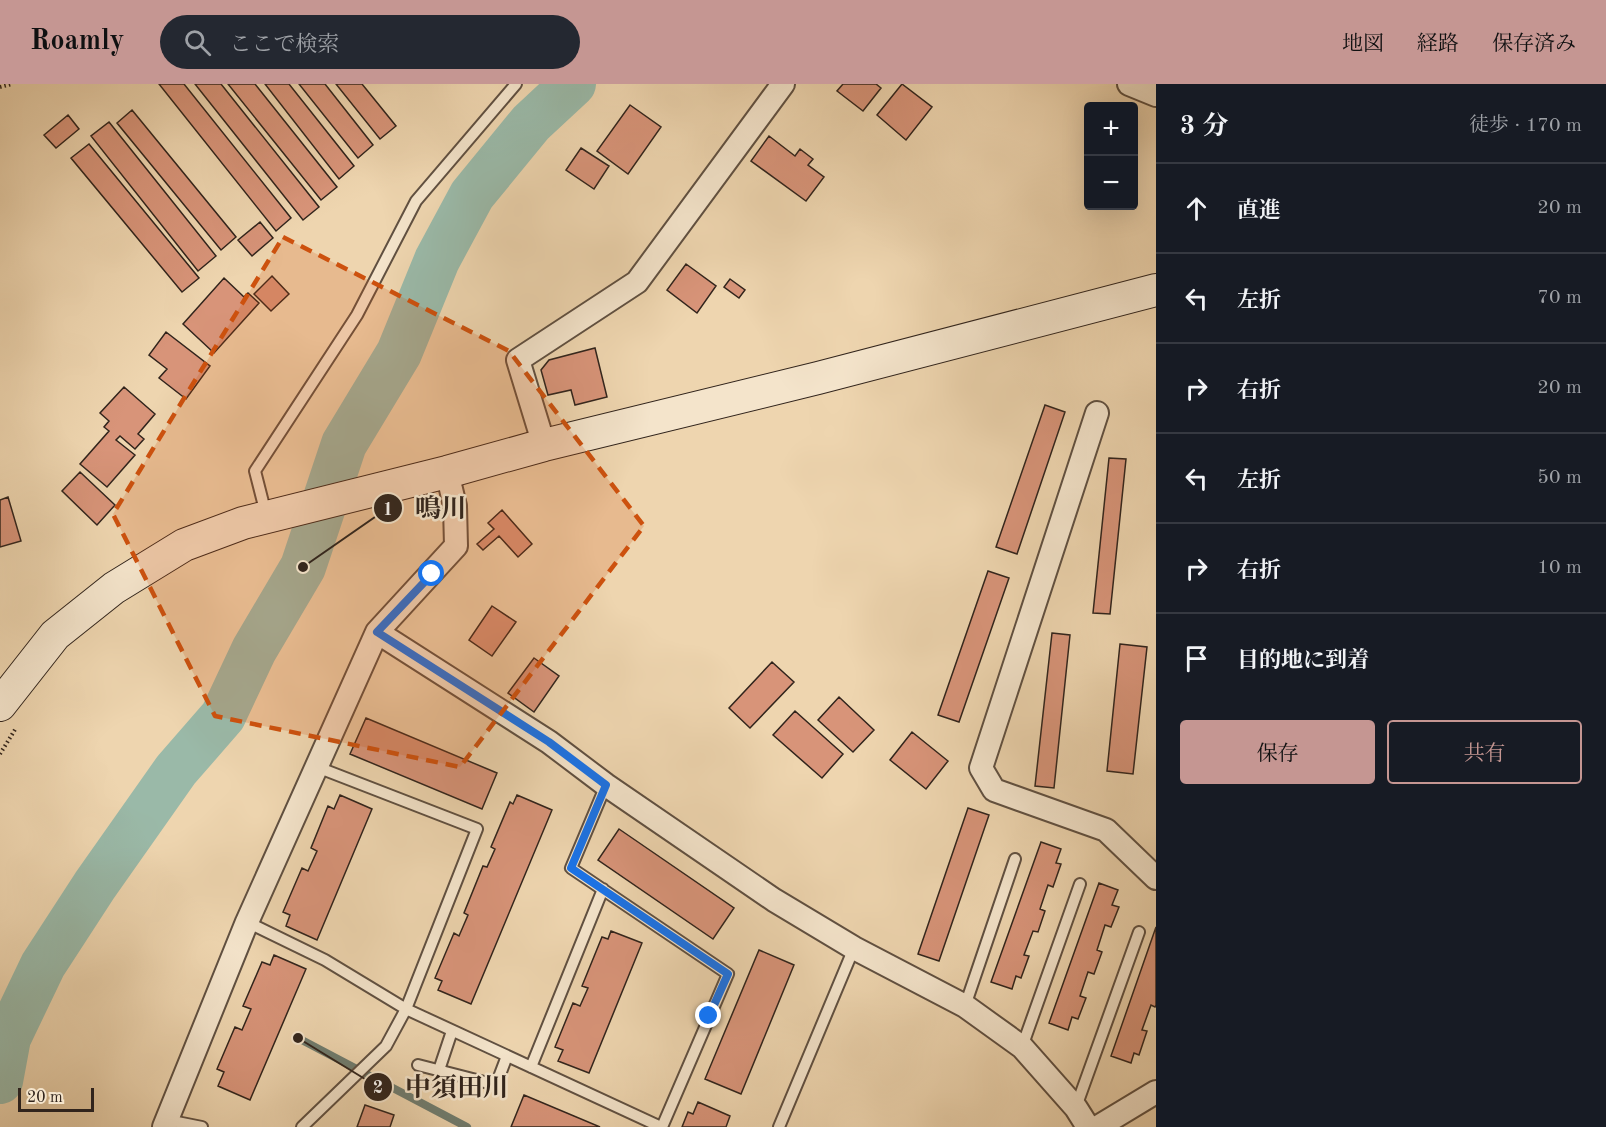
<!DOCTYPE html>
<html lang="ja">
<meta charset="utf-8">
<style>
:root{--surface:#171b24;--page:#242831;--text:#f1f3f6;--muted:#9ea1a6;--line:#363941;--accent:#c59692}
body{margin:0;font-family:"Old Standard TT","Noto Serif JP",serif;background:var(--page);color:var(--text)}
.controls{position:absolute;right:18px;top:18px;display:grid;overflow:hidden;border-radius:6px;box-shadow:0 6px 24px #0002}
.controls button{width:54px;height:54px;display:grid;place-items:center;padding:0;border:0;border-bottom:2px solid var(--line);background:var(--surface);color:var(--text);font:30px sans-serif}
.scale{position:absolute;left:18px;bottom:15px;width:76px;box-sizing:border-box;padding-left:6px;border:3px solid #31241c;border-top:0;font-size:16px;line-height:21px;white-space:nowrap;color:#31241c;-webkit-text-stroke:4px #f4e4cb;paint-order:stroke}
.stop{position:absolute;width:18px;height:18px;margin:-14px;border:4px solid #1a73e8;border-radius:50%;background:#fff}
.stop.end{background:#1a73e8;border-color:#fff;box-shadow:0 2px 6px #0008}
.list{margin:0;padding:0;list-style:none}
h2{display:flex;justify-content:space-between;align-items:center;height:78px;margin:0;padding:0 24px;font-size:26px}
h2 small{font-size:20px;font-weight:400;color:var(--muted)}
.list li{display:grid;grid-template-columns:39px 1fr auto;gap:18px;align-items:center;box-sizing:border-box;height:90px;padding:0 24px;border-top:2px solid var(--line)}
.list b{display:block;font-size:22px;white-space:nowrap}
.list em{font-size:20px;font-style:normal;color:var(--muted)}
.actions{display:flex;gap:12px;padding:18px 24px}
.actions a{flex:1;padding:14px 0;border:2px solid var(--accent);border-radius:6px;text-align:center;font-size:21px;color:var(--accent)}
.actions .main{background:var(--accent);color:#111}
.icon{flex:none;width:33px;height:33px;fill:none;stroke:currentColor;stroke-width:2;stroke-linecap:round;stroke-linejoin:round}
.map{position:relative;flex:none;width:1156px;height:1043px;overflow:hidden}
header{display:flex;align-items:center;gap:36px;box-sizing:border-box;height:84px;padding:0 30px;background:var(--accent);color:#111}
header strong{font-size:28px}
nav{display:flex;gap:33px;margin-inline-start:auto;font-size:21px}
.search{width:420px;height:54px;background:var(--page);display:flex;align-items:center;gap:15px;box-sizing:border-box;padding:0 21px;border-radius:33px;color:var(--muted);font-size:22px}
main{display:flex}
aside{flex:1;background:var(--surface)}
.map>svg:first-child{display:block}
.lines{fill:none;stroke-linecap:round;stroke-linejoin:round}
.stream{stroke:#707d70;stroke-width:8}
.river{stroke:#9ab9a8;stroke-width:46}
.building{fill:#d89479;stroke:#31241c;stroke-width:1.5}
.lane-casing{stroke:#605041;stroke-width:14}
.street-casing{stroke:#605041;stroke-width:26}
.secondary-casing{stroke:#31241c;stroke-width:34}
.path{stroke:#31241c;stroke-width:4;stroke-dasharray:1.5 3;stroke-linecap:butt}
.lane{stroke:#f4e4cb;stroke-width:10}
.street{stroke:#f4e4cb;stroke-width:22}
.secondary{stroke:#f4e4cb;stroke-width:32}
.route{stroke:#1a73e8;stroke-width:8}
.marked{fill:#cd510e;fill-opacity:0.2;stroke:#cd510e;stroke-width:4.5;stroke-dasharray:12 8;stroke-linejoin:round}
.leader{fill:none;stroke:#31241c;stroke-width:2}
.callout-dot{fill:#31241c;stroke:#f4e4cb;stroke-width:2}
.mark-label{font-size:18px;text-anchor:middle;font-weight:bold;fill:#fff}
.callout-label{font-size:26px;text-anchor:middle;font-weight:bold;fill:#31241c;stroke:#f4e4cb;stroke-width:5;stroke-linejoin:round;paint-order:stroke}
</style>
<header>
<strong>Roamly</strong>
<div class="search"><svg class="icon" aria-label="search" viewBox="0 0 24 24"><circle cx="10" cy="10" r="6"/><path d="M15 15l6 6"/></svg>ここで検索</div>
<nav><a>地図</a><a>経路</a><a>保存済み</a></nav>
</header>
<main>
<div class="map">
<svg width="1156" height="1043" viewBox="0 0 1156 1043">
<rect width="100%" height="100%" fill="#eed5af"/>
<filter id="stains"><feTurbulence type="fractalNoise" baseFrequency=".00333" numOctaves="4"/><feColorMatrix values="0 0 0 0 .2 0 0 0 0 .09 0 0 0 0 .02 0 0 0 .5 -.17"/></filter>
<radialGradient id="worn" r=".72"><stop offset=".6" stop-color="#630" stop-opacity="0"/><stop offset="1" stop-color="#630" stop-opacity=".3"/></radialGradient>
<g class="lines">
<path class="stream" d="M298,954L467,1043"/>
<path class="river" d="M0,997L8,954L43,881L95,801L176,686L223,632L254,566L303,483L344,360L399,269L437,176L472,111L531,39L573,0"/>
</g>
<path class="building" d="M159,0H184L291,134L276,147Z
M195,0H221L319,123L303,136Z
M228,0H255L337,103L321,116Z
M265,0H289L354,82L339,95Z
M299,0H325L373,61L358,74Z
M336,0H362L396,42L380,55Z
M843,0H876L881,4L863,27L837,7Z
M902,0L932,23L906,56L877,31Z
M630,21L661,43L628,90L597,67Z
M132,26L236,153L221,166L117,39Z
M68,31L79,45L56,64L44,51Z
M109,38L216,172L198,187L91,52Z
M769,52L795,72L800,65L813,75L808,81L824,93L806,117L751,77Z
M89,60L199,194L182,208L71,74Z
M581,64L609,82L594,105L566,86Z
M260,138L273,154L252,172L238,156Z
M686,180L716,202L697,229L667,206Z
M272,192L289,210L271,227L254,210Z
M224,194L244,213L248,209L259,219L214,269L183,240Z
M730,195L745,206L739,214L724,203Z
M166,248L210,282L186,315L159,294L167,285L149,271Z
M595,264L607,313L575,321L571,306L548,311L541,286L549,276Z
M124,303L155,330L138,350L144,355L135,365L120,352L116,356L135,371L107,403L80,380L109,347L104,343L109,337L100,329Z
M1045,321L1065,328L1017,470L996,463Z
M1109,374L1126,375L1110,530L1093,529Z
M80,388L115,421L97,441L62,407Z
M8,413L21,457L0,463V416Z
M502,426L532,460L518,473L499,452L483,466L477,460L494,445L488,439Z
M988,487L1009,494L959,638L938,631Z
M492,522L516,538L492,572L469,556Z
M1052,549L1070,551L1054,704L1035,702Z
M1120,560L1147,563L1133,690L1107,687Z
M534,574L559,592L534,628L508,609Z
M772,578L794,598L750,644L729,624Z
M839,613L874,646L853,668L818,636Z
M795,627L843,670L822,694L773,651Z
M366,634L497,689L482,725L350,670Z
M912,648L948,677L926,705L890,676Z
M340,711L372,725L317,856L286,842L290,831L283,828L302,784L308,787L317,767L311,764L328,722L334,725Z
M517,711L552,726L471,920L438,906L442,897L435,894L454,849L459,852L468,831L464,829L483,782L487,783L495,765L491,763L510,718L513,720Z
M968,724L989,731L939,877L918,870Z
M619,745L734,824L713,855L598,776Z
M1041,758L1061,765L1056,779L1061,780L1053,803L1048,801L1040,825L1045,827L1038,848L1033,847L1024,871L1029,872L1021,894L1016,892L1012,905L991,898Z
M1099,799L1118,806L1112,821L1119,823L1111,843L1105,841L1097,866L1102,868L1094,890L1088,888L1080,912L1086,914L1078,935L1072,933L1068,946L1049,939Z
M1156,843V921L1155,923L1151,921L1142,946L1147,947L1139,971L1134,969L1131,979L1111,972Z
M611,847L642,859L589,989L558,977L563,966L555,963L573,919L580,922L588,904L582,902L602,853L608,855Z
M759,866L794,881L741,1010L705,995Z
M274,871L306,885L250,1016L218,1002L224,988L217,985L235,943L242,946L251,925L243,922L262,878L270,881Z
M524,1011L600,1043H511Z
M698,1018L730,1032L726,1043H682L688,1028L693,1030Z
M365,1021L394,1031L390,1043H357Z"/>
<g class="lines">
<g class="lane-casing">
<path id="lane" d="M266,430L255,387L357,231L416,117L516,0
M606,701L571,784L728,890L662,1043
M247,838L325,876L406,925L661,1043
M965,922L1015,775
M1022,963L1080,800
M418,981L496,1001L507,972
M531,983L603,805
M439,986L452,947
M1076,1023L1139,848
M167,1036L202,1043
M302,1043L386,962L406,925L477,745L317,683
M779,1043L854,864"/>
</g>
<g class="street-casing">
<path id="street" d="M1129,0L1156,11
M1097,329L981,684L994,706L1106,746L1156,794
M544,361L518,276L637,198L783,0
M377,548L549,658L606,701L774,816L854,864L965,922L1022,963L1076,1024L1088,1043
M164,1043L247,838L377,548L456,462L455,422L447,388
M1098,1043L1156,1008"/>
</g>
<g class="secondary-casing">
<path id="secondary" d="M0,621L55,551L114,504L184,461L243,439L447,388L544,361L818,294L1156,206"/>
</g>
<path class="path" d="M0,3L12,0
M0,670L16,644"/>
<use href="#lane" class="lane"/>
<use href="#street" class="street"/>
<use href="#secondary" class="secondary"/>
</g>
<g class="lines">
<path class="route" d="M432,490L377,548L549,658L606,701L571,784L728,890L709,932"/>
</g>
<path class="marked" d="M283,153L509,267L644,442L460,683L215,632L113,430Z"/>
<path class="leader" d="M303 483L388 424M298 954L378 1003"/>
<g class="callout-dot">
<circle cx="303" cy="483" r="6"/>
<circle cx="298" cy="954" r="6"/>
<circle cx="388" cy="424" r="15"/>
<circle cx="378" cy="1003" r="15"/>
</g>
<g class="mark-label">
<text x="388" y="431">1</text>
<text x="378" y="1009">2</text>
</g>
<g class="callout-label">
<text x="441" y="433">鳴川</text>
<text x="457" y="1012">中須田川</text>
</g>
<rect width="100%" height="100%" filter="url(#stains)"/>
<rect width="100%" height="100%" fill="url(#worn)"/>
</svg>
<div class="controls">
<button>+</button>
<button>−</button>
</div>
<div class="scale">20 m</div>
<div class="stop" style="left:432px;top:490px"></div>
<div class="stop end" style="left:709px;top:932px"></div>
</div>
<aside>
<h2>3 分<small>徒歩 · 170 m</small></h2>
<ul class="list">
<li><svg class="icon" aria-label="ahead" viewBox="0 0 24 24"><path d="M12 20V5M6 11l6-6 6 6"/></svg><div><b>直進</b></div><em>20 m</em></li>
<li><svg class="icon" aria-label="left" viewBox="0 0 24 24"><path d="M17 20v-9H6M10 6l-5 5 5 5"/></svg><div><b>左折</b></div><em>70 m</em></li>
<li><svg class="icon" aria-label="right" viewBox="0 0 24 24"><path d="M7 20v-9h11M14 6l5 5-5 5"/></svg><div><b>右折</b></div><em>20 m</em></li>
<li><svg class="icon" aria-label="left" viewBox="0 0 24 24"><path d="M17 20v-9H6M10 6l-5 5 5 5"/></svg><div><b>左折</b></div><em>50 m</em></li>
<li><svg class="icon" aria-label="right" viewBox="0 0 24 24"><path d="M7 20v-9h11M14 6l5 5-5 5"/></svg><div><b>右折</b></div><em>10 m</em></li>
<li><svg class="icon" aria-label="arrive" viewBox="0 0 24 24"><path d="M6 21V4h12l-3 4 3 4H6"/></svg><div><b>目的地に到着</b></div></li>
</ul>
<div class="actions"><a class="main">保存</a><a>共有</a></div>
</aside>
</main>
